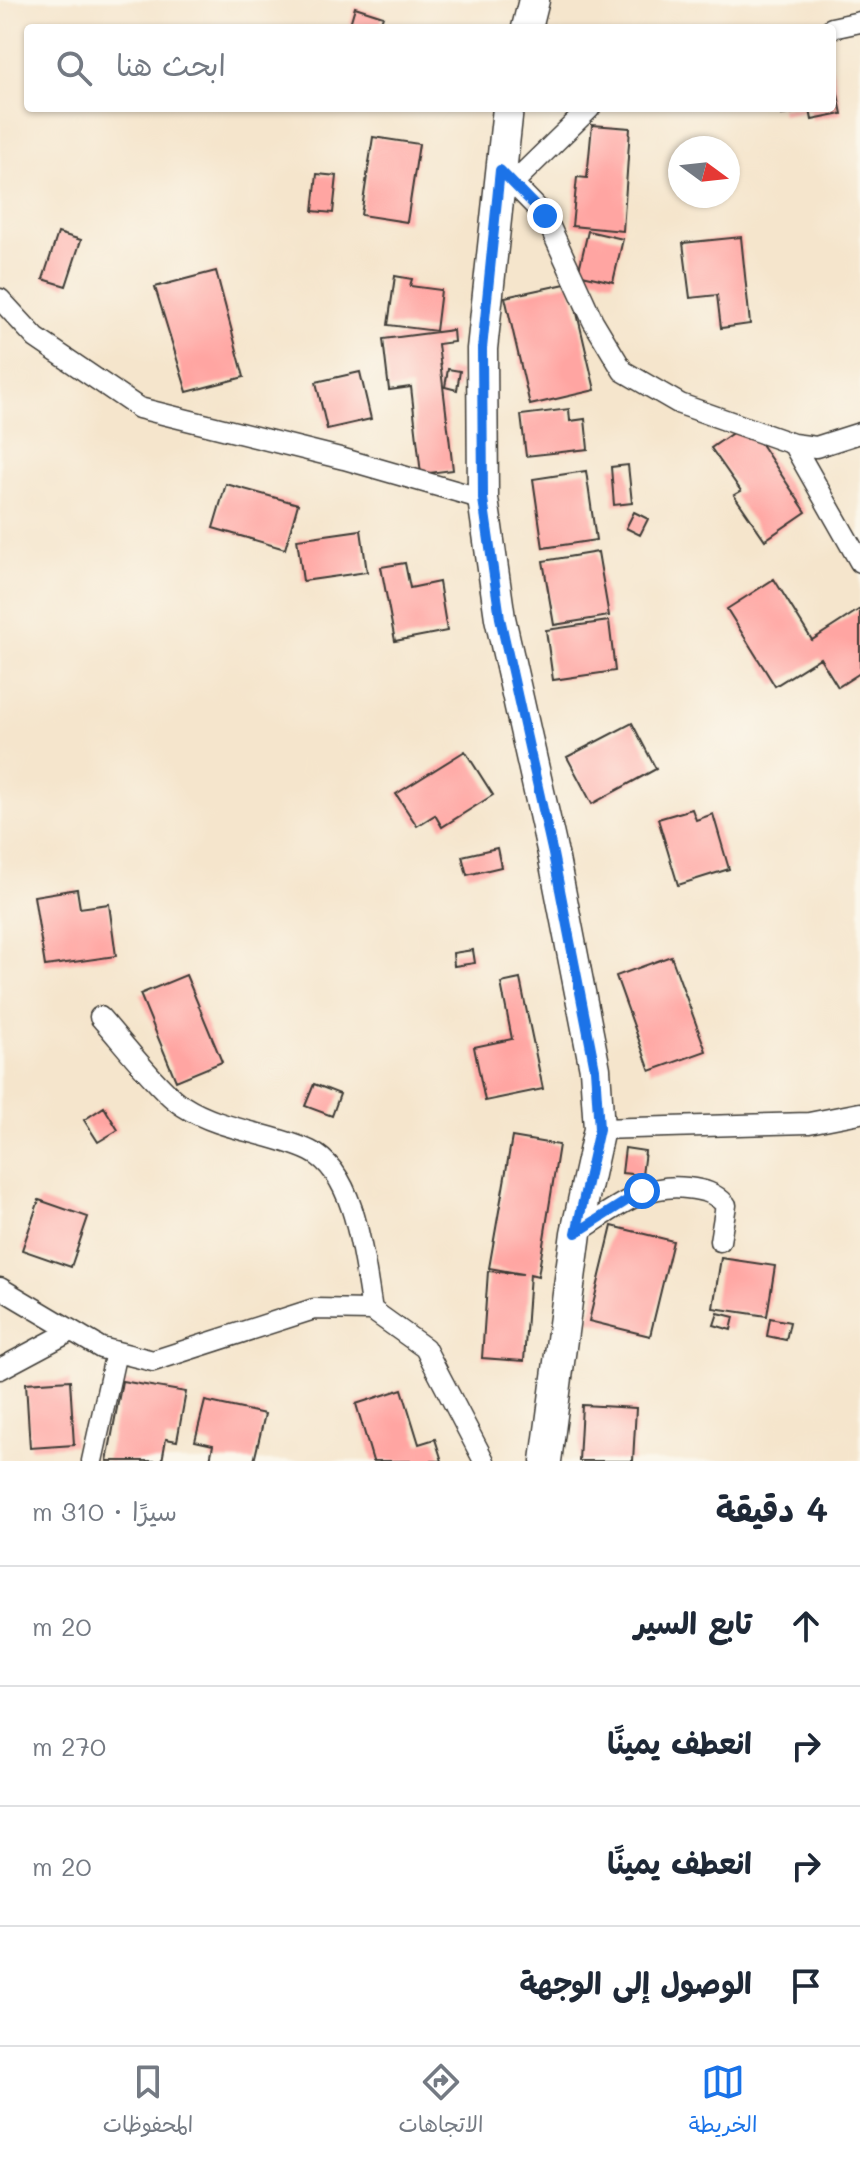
<!DOCTYPE html>
<html lang="ar">
<meta charset="utf-8">
<style>
:root{--surface:#fff;--page:#f2f2f3;--text:#1f2937;--muted:#747a83;--line:#e0e1e3;--accent:#1a73e8}
body{margin:0;font-family:Mali,"Playpen Sans Arabic",sans-serif;background:var(--page);color:var(--text);direction:rtl}
.compass{position:absolute;left:668px;top:136px;width:72px;height:72px;border-radius:50%;background:var(--surface);box-shadow:0 2px 6px #0004;rotate:105deg}
.stop{position:absolute;width:24px;height:24px;margin:-18px;border:6px solid #1a73e8;border-radius:50%;background:#fff}
.stop.end{background:#1a73e8;border-color:#fff;box-shadow:0 2px 8px #0008}
.list{margin:0;padding:0;list-style:none}
h2{display:flex;justify-content:space-between;align-items:center;height:104px;margin:0;padding:0 32px;font-size:34px}
h2 small{font-size:26px;font-weight:400;color:var(--muted)}
.list li{display:grid;grid-template-columns:52px 1fr auto;gap:24px;align-items:center;box-sizing:border-box;height:120px;padding:0 32px;border-top:2px solid var(--line)}
.list b{display:block;font-size:30px;white-space:nowrap}
.list em{font-size:26px;font-style:normal;color:var(--muted)}
.icon{flex:none;width:44px;height:44px;fill:none;stroke:currentColor;stroke-width:2;stroke-linecap:round;stroke-linejoin:round}
.map{position:relative;flex:none;width:860px;height:1461px;overflow:hidden;direction:ltr}
.search{position:absolute;background:var(--surface);box-shadow:0 2px 6px #0004;left:24px;right:24px;top:24px;height:88px;display:flex;align-items:center;gap:20px;box-sizing:border-box;padding:0 28px;border-radius:8px;color:var(--muted);font-size:30px}
.sheet{height:584px;background:var(--surface)}
nav{display:flex;justify-content:space-around;align-items:center;box-sizing:border-box;height:112px;border-top:2px solid var(--line);background:var(--surface);font-size:22px;color:var(--muted)}
nav a{display:grid;justify-items:center;gap:4px}
nav .on{color:var(--accent)}
.map>svg:first-child{display:block}
.building{fill:#ffa5a2}
.lines{fill:none;stroke-linecap:round;stroke-linejoin:round}
.minor-casing{stroke:#3d3a36;stroke-width:23}
.secondary-casing{stroke:#3d3a36;stroke-width:33}
.minor{stroke:#fff;stroke-width:20}
.secondary{stroke:#fff;stroke-width:30}
.route{stroke:#1a73e8;stroke-width:10}
</style>
<div class="map">
<svg width="860" height="1461" viewBox="0 0 860 1461">
<rect width="100%" height="100%" fill="#fbf7ec"/>
<filter id="ink" filterUnits="userSpaceOnUse"><feTurbulence type="fractalNoise" baseFrequency=".0125" numOctaves="2"/><feDisplacementMap in="SourceGraphic" scale="16" xChannelSelector="R" yChannelSelector="G"/><feConvolveMatrix kernelMatrix="1 2 1 2 8 2 1 2 1" color-interpolation-filters="sRGB"/></filter>
<filter id="wash" filterUnits="userSpaceOnUse"><feTurbulence type="fractalNoise" baseFrequency=".006" numOctaves="4" result="noise"/><feDisplacementMap in="SourceGraphic" scale="32" xChannelSelector="R" yChannelSelector="G"/><feGaussianBlur stdDeviation="1.8" result="paint"/><feColorMatrix in="noise" values="0 0 0 0 0 0 0 0 0 0 0 0 0 0 0 0 0 1.4 0 .05"/><feComposite in="paint" operator="in"/></filter>
<g filter="url(#wash)">
<rect width="100%" height="100%" fill="#f5e5cc"/>
<g id="blocks">
<path class="building" d="M355,7L383,16L379,28L350,24Z
M832,66L842,114L812,120L810,110L782,115L781,108H832Z
M592,125L630,128L623,231L572,226L577,177L587,178Z
M373,137L419,144L407,222L361,215Z
M317,174L337,176L333,213L313,211Z
M588,231L623,239L613,282L578,274Z
M58,233L81,240L66,286L43,279Z
M741,237L750,324L721,328L717,295L690,298L683,243Z
M216,271L244,377L187,392L155,287Z
M395,276L412,279L410,286L441,290L436,331L388,325Z
M570,283L595,390L530,405L505,297Z
M453,330L454,342L438,344L453,470L421,474L411,387L389,390L383,339Z
M448,369L460,371L457,390L445,387Z
M360,372L371,419L327,429L316,382Z
M569,409L570,421L585,419L588,449L526,456L521,415Z
M747,423L806,512L765,540L734,495L741,491L711,448Z
M628,465L632,503L614,505L611,467Z
M586,471L596,540L543,548L533,479Z
M226,484L298,504L285,549L213,528Z
M634,512L648,519L640,535L626,528Z
M361,530L367,572L303,581L297,539Z
M598,552L609,616L554,625L543,561Z
M405,563L410,588L439,582L447,631L395,641L381,567Z
M774,579L812,640L860,609V673L838,687L820,658L775,686L727,609Z
M609,621L615,671L553,680L546,630Z
M632,723L656,769L592,804L567,757Z
M465,751L493,795L442,827L435,815L417,826L396,794Z
M692,809L696,820L713,814L729,869L678,885L658,819Z
M497,848L501,867L467,875L462,856Z
M77,889L80,908L109,904L116,956L45,966L34,896Z
M473,950L475,963L454,966L453,953Z
M671,956L706,1051L650,1071L616,976Z
M186,975L222,1062L176,1081L140,994Z
M520,979L543,1089L485,1101L474,1047L512,1039L501,983Z
M314,1084L340,1094L332,1116L305,1106Z
M104,1107L118,1130L98,1142L84,1120Z
M512,1137L559,1145L538,1276L530,1274L524,1361L482,1358L488,1271L523,1274L489,1268Z
M625,1148L645,1151L642,1175L622,1173Z
M39,1200L88,1217L71,1267L22,1250Z
M612,1226L673,1241L650,1336L589,1321Z
M721,1258L775,1266L767,1316L713,1308Z
M718,1313L734,1317L731,1330L714,1325Z
M770,1318L790,1322L786,1340L767,1336Z
M70,1380L74,1445L30,1448L26,1383Z
M122,1381L186,1392L177,1441L166,1439L162,1461H107Z
M402,1389L419,1444L435,1439L442,1461H373L356,1404Z
M205,1401L265,1414L254,1461L210,1460L213,1445L195,1441Z
M582,1405L636,1408L633,1461H579Z"/>
</g>
</g>
<g filter="url(#ink)">
<use href="#blocks" fill-opacity="0" stroke="#3d3a36" stroke-width="2"/>
<g class="lines">
<g class="minor-casing">
<path id="minor" d="M832,28L860,22
M500,170L545,216L593,321L623,371L680,404L793,444L816,447L860,433
M513,183L590,108
M0,299L36,338L139,408L344,459L483,499
M793,444L860,562
M100,1017C119,1038 162,1094 183,1106C222,1131 269,1132 310,1151C357,1173 364,1264 372,1310
M599,1129L809,1123L860,1113
M576,1233C612,1211 643,1182 687,1188C704,1190 714,1192 726,1205L720,1241
M0,1288L101,1348L153,1361L314,1309L372,1310L425,1348L484,1461
M0,1369L71,1331
M92,1461L116,1352"/>
</g>
<g class="secondary-casing">
<path id="secondary" d="M527,28L534,0
M508,108L482,349L483,499L500,618L553,854L595,1069L599,1129L576,1233L546,1461"/>
</g>
<use href="#minor" class="minor"/>
<use href="#secondary" class="secondary"/>
</g>
</g>
<g class="lines" filter="url(#ink)">
<path class="route" d="M545,216L500,170L482,349L483,499L500,618L553,854L595,1069L599,1129L576,1233L642,1191"/>
</g>
</svg>
<svg class="compass" viewBox="-18 -18 36 36"><path d="M0-13l5 13h-10z" fill="#e53935"/><path d="M0 13l5-13h-10z" fill="#747a83"/></svg>
<div class="stop" style="left:642px;top:1191px"></div>
<div class="stop end" style="left:545px;top:216px"></div>
<div class="search"><svg class="icon" aria-label="search" viewBox="0 0 24 24"><circle cx="10" cy="10" r="6"/><path d="M15 15l6 6"/></svg>ابحث هنا</div>
</div>
<section class="sheet">
<h2>4 دقيقة<small>سيرًا · 310 m</small></h2>
<ul class="list">
<li><svg class="icon" aria-label="ahead" viewBox="0 0 24 24"><path d="M12 20V5M6 11l6-6 6 6"/></svg><div><b>تابع السير</b></div><em>20 m</em></li>
<li><svg class="icon" aria-label="right" viewBox="0 0 24 24"><path d="M7 20v-9h11M14 6l5 5-5 5"/></svg><div><b>انعطف يمينًا</b></div><em>270 m</em></li>
<li><svg class="icon" aria-label="right" viewBox="0 0 24 24"><path d="M7 20v-9h11M14 6l5 5-5 5"/></svg><div><b>انعطف يمينًا</b></div><em>20 m</em></li>
<li><svg class="icon" aria-label="arrive" viewBox="0 0 24 24"><path d="M6 21V4h12l-3 4 3 4H6"/></svg><div><b>الوصول إلى الوجهة</b></div></li>
</ul>
</section>
<nav>
<a class="on"><svg class="icon" aria-label="map" viewBox="0 0 24 24"><path d="M3 6l6-2 6 2 6-2v14l-6 2-6-2-6 2zM9 4v14M15 6v14"/></svg>الخريطة</a>
<a><svg class="icon" aria-label="directions" viewBox="0 0 24 24"><path d="M12 3l9 9-9 9-9-9zM9 14v-3h6M13 9l2 2-2 2"/></svg>الاتجاهات</a>
<a><svg class="icon" aria-label="saved" viewBox="0 0 24 24"><path d="M7 4h10v16l-5-4-5 4z"/></svg>المحفوظات</a>
</nav>
